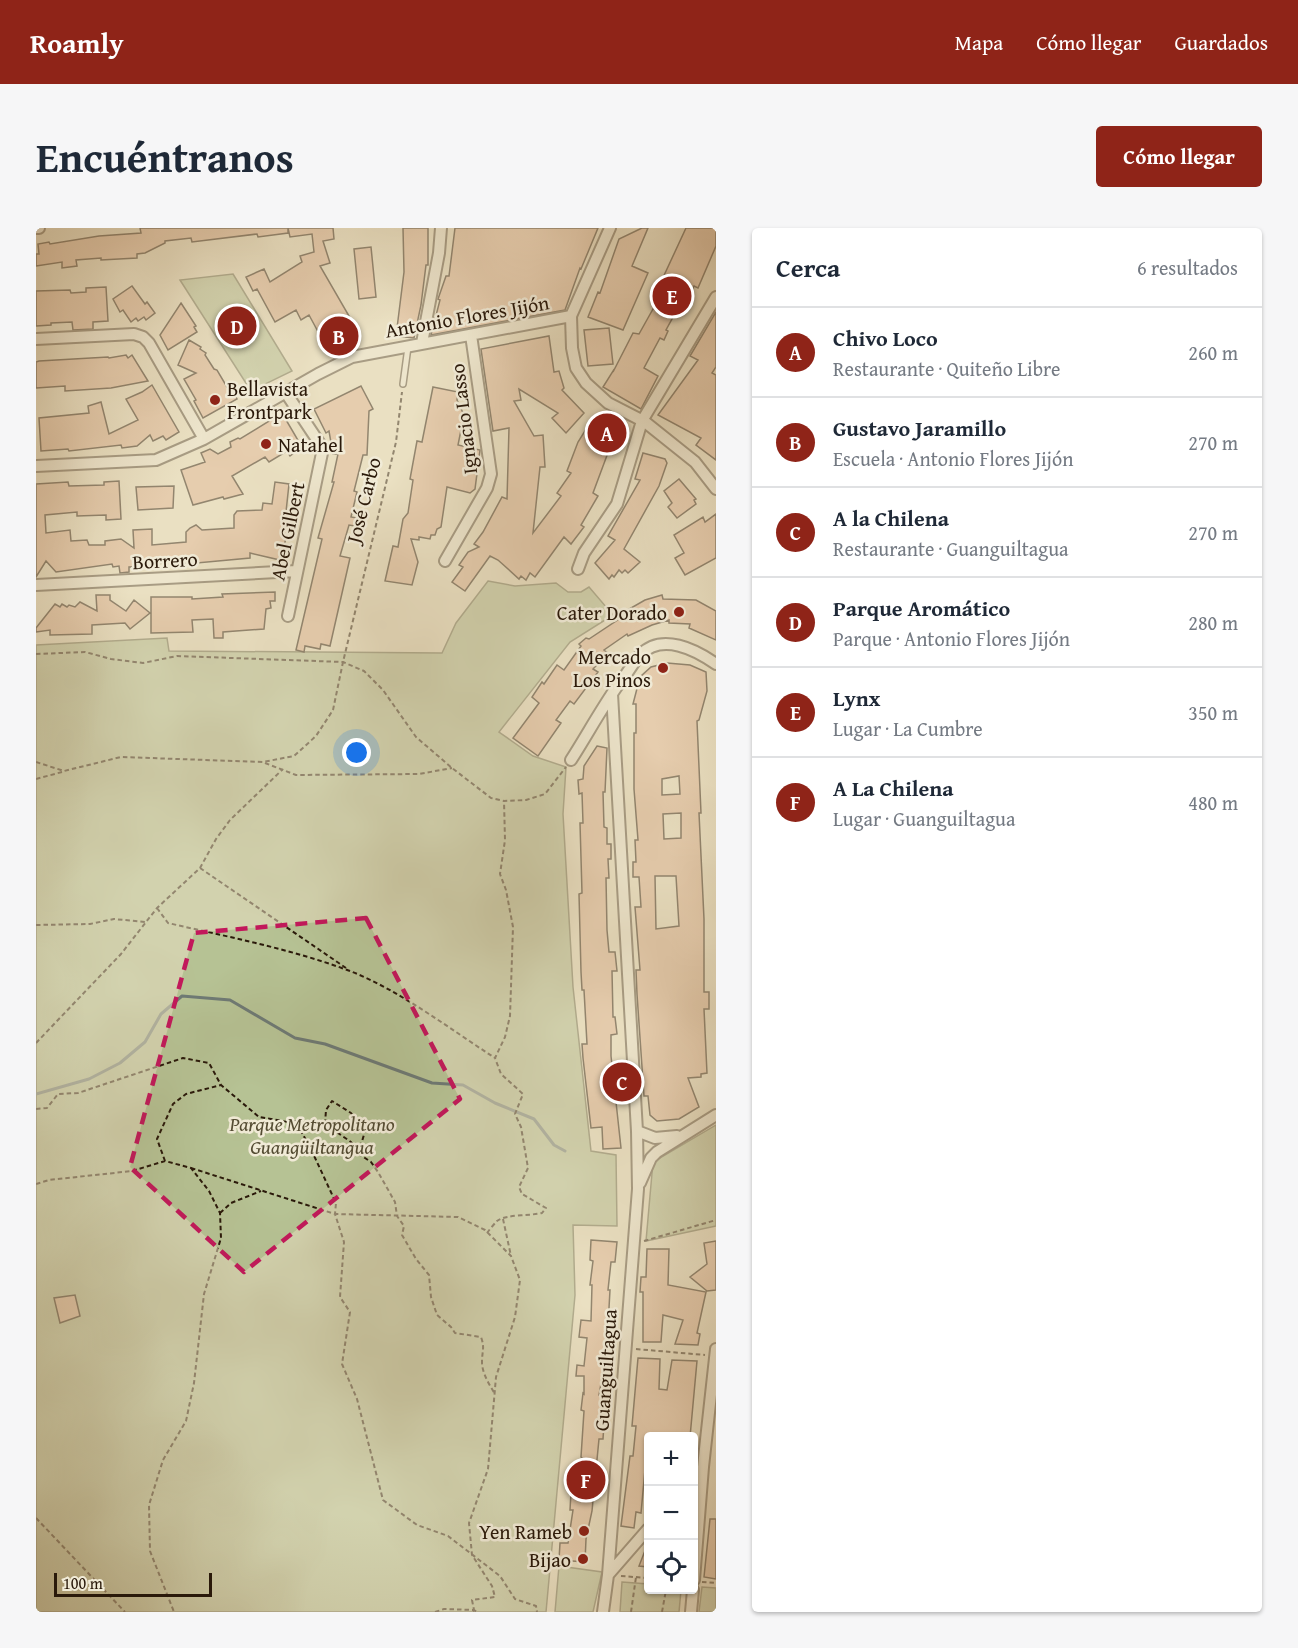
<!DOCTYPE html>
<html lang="es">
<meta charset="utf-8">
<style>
:root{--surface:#fff;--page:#f6f6f7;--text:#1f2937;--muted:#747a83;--line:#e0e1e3;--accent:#8f2418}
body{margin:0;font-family:"Gentium Book Plus",serif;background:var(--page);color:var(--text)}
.controls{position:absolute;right:18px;bottom:18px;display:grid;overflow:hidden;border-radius:6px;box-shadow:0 2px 4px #0004}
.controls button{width:54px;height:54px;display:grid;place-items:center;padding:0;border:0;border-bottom:2px solid var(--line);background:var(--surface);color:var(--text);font:30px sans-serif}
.scale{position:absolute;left:18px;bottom:15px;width:158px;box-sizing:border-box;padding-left:6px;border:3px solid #2a190a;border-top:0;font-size:16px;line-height:21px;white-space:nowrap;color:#2a190a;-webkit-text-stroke:4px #f1ebd7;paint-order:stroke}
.you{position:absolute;left:321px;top:525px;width:21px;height:21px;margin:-15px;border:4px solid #fff;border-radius:50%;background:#1a73e8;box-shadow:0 0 0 9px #1a73e833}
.badge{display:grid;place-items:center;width:39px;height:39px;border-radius:50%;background:var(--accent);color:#fff;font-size:20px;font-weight:700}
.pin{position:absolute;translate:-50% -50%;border:3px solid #fff;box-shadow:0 2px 6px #0006}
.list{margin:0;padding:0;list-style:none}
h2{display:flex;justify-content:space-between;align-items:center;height:78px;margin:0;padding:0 24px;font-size:26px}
h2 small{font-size:20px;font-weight:400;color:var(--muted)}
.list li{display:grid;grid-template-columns:39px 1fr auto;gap:18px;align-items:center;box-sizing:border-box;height:90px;padding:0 24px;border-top:2px solid var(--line)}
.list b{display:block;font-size:22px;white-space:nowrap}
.list p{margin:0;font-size:20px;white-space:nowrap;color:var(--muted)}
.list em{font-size:20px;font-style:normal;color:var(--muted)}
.icon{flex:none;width:33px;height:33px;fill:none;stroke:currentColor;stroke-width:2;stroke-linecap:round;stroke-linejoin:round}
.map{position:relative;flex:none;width:680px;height:1384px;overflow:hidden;border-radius:6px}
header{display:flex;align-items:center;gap:36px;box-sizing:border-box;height:84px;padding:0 30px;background:var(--accent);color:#fff}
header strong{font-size:28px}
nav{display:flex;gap:33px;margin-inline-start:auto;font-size:21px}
.intro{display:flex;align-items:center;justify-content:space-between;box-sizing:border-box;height:144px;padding:0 36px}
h1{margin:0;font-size:42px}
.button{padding:15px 27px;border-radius:6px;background:var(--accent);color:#fff;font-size:21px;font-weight:700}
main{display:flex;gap:36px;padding:0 36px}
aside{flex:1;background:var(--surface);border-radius:6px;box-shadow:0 2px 4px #0004}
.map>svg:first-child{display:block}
.green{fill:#b6c294;stroke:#706e4f;stroke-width:1.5}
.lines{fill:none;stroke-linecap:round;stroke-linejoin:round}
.stream{stroke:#6e7a75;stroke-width:3}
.building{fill:#e3b594;stroke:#2a190a;stroke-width:1.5;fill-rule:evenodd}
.lane-casing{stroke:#5a4b38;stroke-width:8}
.street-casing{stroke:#5a4b38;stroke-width:14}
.path{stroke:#2a190a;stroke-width:2;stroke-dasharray:4.5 3;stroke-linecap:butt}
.lane{stroke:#f1ebd7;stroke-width:5}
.street{stroke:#f1ebd7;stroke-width:10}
.marked{fill:none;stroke:#c2185b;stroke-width:4.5;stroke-dasharray:12 8;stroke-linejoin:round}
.poi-dot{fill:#8f2418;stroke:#f1ebd7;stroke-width:2}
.labels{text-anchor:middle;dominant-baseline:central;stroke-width:5;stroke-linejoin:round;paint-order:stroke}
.street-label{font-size:20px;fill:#2a190a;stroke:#f1ebd7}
.poi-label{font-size:20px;fill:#2a190a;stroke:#f1ebd7;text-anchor:end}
.park-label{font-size:20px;font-style:italic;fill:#544c33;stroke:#f1ebd7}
</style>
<header>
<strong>Roamly</strong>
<nav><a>Mapa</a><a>Cómo llegar</a><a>Guardados</a></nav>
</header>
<div class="intro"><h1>Encuéntranos</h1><a class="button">Cómo llegar</a></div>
<main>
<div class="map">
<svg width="680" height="1384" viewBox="0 0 680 1384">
<rect width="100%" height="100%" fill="#eae0c2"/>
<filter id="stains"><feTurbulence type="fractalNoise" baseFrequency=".00333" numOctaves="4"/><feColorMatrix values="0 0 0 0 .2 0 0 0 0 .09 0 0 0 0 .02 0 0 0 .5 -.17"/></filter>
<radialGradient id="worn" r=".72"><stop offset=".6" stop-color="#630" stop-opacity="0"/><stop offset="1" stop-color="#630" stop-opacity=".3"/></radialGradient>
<path class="green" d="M197,46L256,143L215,163L144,52Z
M452,353L479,358L520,355L532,364H545L553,359L577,387L534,414L463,504L497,528L530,539L527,586L537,759L555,923L580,927L581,998L537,997L539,1067L510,1384H0V417L131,410L133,423L406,425L420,395Z
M680,897V998L610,1013L617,934Z
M523,1338L566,1344L557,1384H519Z
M586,1354L612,1356V1362H645L643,1384H584Z
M666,1359L680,1360V1384H663Z"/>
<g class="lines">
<path class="stream" d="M0,866L53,851L84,835L109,814L125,786L146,768L194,772L259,810L289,816L396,855L427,857L459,875L498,891L518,917L529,923"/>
</g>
<path class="building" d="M104,0H252V5L222,9L221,6L156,14L155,10L129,13V15L109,25L101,26V30L65,32V30L40,32L41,38L26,40V34L0,38V26H3L2,16L13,14L14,16L63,8L105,5Z
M252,0H297L298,11L287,13L294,35L284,38L324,107L293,124L273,87L265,92L260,82L239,94L221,61L217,63L210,49L228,41L234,54L266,34L264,28L278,24L276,6L254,9Z
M367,0H392V37H390L385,77L378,110L360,108L368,44Z
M419,0H562L545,41L544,40L529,82L395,107L404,72L402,71L410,48H413Z
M606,0H612L596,38L612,45L587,102L552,89L562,64L564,65L583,11Z
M650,0H680V18L662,60L658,58L650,75L647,74L643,83L641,82L630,102L632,103L628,112L624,110L608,140L622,148L605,181L567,159L577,143V144L597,105L603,106L622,72L618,69Z
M335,19L340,69L323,71L318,21Z
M96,58L109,76L111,74L119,85L110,92L108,89L102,93L100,90L95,94L87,82L84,84L77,71Z
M70,59L72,93L57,94V101L37,102L36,94L15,95V97L0,98V63L34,62L35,65L50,64V60Z
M145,75L160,98L158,99L161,104L132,122L124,107Z
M680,84V139L676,145L680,147V232L660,217L665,210L622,187L662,132L654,128Z
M573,100L577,136L552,138L548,102Z
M513,108L518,144L523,143L528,160L526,162L548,185L530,205L516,190L522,185L483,161L485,172L478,173L498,208L507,207L509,239H504L497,305L525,268L521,265L535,245L531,243L542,214L557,190L580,202L575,222H573L557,265L562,268L545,297L548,299L535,316L528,309L499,349L494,345L490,352L485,348L483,351L462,332L454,328L429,363L416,354L427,339L423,337L432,324L443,319L438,316L447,304L466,269L471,271L473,200L457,203L445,121Z
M153,112L165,119L164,121L170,125L169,127L178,141L181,142L191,159L194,158L201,171L167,190L158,173L160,172L148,151L160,145L142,137Z
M90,127L92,130L96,127L112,153L75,160L29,163V158L0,160V134L3,133L72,129L73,130Z
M116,157L143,204L130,212L127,208L117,213L114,207L101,218L86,220L85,217L33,223L32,221L5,223L3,190L53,185L52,178L65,174L73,206L102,192L90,171L106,164Z
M325,158L337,181L333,183L331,227H327L318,263L321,264L315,289L321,290L319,298L313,297L304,328L314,330L294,418L285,416L284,421L269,418L268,424L260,422L286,311L282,310L298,254H296L302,226H297L293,203L290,205L278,181Z
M397,159L422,164L421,172L428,187L422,217L444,222L439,261L434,265L411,259L405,299L401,301L399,307H395L394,311L383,309V312L375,311L382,334L376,357L349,353L357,318L362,319L367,291L372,285L377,252L374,251L381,213L386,214Z
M246,185L266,219L254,228L251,223L233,234L229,229L196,248L207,266L188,271L187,269L157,277L145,242L169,234L165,225L174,221L182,226L195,219L194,214L202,210L204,211Z
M607,225L629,231L631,235L623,258L588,321L604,334L592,345L589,342L586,345L583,342L578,349L576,347L573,351L559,335L579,312L572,308L604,252L599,251Z
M643,251L660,271L658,272L660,276L641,290L632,279L636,275L628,263Z
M83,253L85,291L70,292V287L41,288V284L9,287L10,305L34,302L35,313L51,312L53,317H69V313L85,311L98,320L97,302L116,301V317L150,314V304L154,300L160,297L166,302L198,300V287L201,283L226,282L227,275L236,276L239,254L253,256L250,284H253L252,303L244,332L214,325V330L150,336V333L117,336V338L93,339V344L84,345L83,338L77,339L76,336L20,344L10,333L0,349V256L32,254L33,258L68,257V254Z
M138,258L137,280L102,282L100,259Z
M680,286V330L649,347L639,330L648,325L638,307L667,289L669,294Z
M239,364V373H234L235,380L230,381L228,401L187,404V410H178L177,391L156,392L157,404L115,405V369H156V371L187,369L186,366Z
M60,367H74V372L90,383L98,372L114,385L94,401L89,395L56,397V406L14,407V402L0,404V400L19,376L24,379L26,376L31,379L33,377L39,379L44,374L61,383Z
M626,367L627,371L660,372L680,383V412L653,400L654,396L633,395V392L616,397L592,408L591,406L568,422L572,425L557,441L562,444L538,476L534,473L520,492L525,495L502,528L477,510L503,475L496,469L506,454L508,456L521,437L528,442L545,418L543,416L550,410L553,411L583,391L581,388L609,372Z
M631,435L654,437L670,444L671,463L663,492L661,493L665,585H663L668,691V764H673V781H668L671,845L665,846V849L652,850L663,879L643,891L621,893L614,887L612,868H608L601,766L600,742H604L599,679H605L603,649H597V634H600L599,612H602L598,561V505H600V476H597L604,449L615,439ZM643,548L644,566L626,567V551ZM645,585V610L628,611L627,586ZM619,648H640L643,698L620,701Z
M561,518L571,520L569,564H567L568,599L571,600V616H575V631H572L573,650H570L571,702L573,724H579L581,743H576L577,789H579L581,806L575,807V828L585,920L567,921L566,899L555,900L547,830L546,816H551L548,762H546L545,744L543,666L546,665L544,595H547L546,565L543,566L542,552L547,551L548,538Z
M555,1012L581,1014L579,1034H575L572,1062H574L572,1098L570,1114H576L574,1136H571L570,1150H566L563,1167H567L565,1194L568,1195L567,1211H563L556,1283L550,1311L549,1334L523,1332L524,1315H532L537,1282H534L535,1265H541L543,1241L558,1242L545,1229L548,1183L545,1182L547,1165L548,1166V1148H540L541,1137L548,1138L551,1110L543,1109L545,1092L555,1093L556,1057H554L557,1033L554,1032Z
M680,1013V1062L671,1063L654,1049L671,1036L668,1015Z
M611,1021H633L632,1057L670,1064L661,1105L664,1106L662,1117L639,1116L647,1092L627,1087L625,1114H607V1064H604L605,1049H610Z
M39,1067L44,1088L24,1095L18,1070Z
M602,1130L624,1131L623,1161L631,1162L636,1132L661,1133L654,1209H612L605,1285L600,1284L598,1300L585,1298L594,1228H597L600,1198H596Z
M674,1291H680V1351L668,1349Z
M612,1315V1339L603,1338Z"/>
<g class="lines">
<g class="lane-casing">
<path id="lane" d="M367,156L372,119"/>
</g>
<g class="street-casing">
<path id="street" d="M0,0H3
M574,0L535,88L536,120L540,140L550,155L572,175L609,194L659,234L680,261
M0,111L98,106L107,109L113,115L168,211
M386,115L403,25L405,0
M250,165L284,216L286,225L252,388
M0,238L120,232L168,211L282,146L316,129L535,88
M409,333L451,260L455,246L435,107
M542,341L548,325L581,276L606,193L680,69
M0,357L260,343
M535,532C551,507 565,481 582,457C590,448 596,436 604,427C626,404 660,422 680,436
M601,903L619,910L641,908
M604,955L615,930L621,924L680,887
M572,1347L612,1301
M658,1352L667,1239L680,1121
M567,1384L572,1347L602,961L601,903L576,466
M655,1384L657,1362"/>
</g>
<path class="path" d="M0,426L49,424L75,431L107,435L141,428L307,434L328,443L347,462L380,509L416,540L455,570L468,573L490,572L509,566L530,539
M0,534L28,543L85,529L227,534L258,528L280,508L297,482L307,434L360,214L366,164
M229,535L260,547L383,546L416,540
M0,551L26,544
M164,640L310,740
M121,680L132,695C193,709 255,721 314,743C363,762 414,801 459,830
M0,697L54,696L78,691L109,694
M0,815L85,726L121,680L164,640L180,611L194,592L247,541
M0,881L11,880L22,866L42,865L147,830L173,835L185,857L223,889L252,894L259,893L274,919L300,975L299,986L308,1014L304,1069L314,1084L306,1136L321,1171L347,1272L381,1297L412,1308L464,1348L479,1371L500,1378L501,1384
M259,893L289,896L315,914L323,926L335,934L342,944L359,974L361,988L368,998L366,1007L380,1031L393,1047L395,1069L401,1087L415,1099L419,1105L445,1109C449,1120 446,1123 446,1134C446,1145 453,1156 459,1166
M289,896L290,882L296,873L315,885L329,903L325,917L327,929
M129,933L121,911L137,876L150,866L185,857
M155,940L299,986L422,989L449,1002L475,1028L484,1052L479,1089L460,1149L452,1241L433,1295L436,1327L456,1358L459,1369L436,1372L438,1382L436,1384
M0,956L13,952L96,943L129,933L155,940L173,963L184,985L185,1010L168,1066L158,1155L150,1193L127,1232L113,1277L114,1323L138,1384
M184,985L195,975L225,963
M467,991L475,1028
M451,1005C454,1001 458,996 461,993C470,986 494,988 506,985L510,980L486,966L483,959L492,940L485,899L479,886L487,866L465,846L459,830L469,809L474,788L477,699L470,662L464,646L469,612L468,573
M608,1013L680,992
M600,1121L669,1127
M0,1290L89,1384
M585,1348L612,1350
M666,1354L680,1355
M399,1384L408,1381L438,1382L441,1384
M595,1384L600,1349
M626,1384L630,1362"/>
<use href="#lane" class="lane"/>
<use href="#street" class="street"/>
</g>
<path d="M0 0H680V1384H0ZM330,690L424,871L208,1044L94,939L158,705Z" fill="#eae0c2" fill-opacity=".55" fill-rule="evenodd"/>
<path class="marked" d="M330,690L424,871L208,1044L94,939L158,705Z"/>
<g class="poi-dot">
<circle cx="179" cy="172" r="6"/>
<circle cx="230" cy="216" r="6"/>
<circle cx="643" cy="384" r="6"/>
<circle cx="627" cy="440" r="6"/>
<circle cx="548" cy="1303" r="6"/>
<circle cx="547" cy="1331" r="6"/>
</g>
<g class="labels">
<g class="street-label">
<text transform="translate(431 88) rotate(-10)">Antonio Flores Jijón</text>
<text transform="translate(427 191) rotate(-97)">Ignacio Lasso</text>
<text transform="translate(327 272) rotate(-76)">José Carbo</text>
<text transform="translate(251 303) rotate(-78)">Abel Gilbert</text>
<text transform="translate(129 332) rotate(-3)">Borrero</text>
<text transform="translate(569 1142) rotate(-86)">Guanguiltagua</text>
</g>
<g class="poi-label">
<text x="191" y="160" text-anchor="start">Bellavista<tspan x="191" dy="23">Frontpark</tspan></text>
<text x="242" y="216" text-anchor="start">Natahel</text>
<text x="631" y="384">Cater Dorado</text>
<text x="615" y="428">Mercado<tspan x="615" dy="23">Los Pinos</tspan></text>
<text x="536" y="1303">Yen Rameb</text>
<text x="535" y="1331">Bijao</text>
</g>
<g class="park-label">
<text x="276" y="895">Parque Metropolitano<tspan x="276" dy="23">Guangüiltangua</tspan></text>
</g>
</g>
<rect width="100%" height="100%" filter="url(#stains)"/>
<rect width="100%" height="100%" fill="url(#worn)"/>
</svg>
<div class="controls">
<button>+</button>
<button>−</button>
<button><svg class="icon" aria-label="locate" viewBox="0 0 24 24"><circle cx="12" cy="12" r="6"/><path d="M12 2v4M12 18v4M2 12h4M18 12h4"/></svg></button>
</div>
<div class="scale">100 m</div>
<div class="you"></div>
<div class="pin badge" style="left:571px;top:205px">A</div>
<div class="pin badge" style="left:303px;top:108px">B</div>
<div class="pin badge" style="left:586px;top:854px">C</div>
<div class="pin badge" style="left:201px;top:98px">D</div>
<div class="pin badge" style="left:636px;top:68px">E</div>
<div class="pin badge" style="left:550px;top:1252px">F</div>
</div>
<aside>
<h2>Cerca<small>6 resultados</small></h2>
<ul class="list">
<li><span class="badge">A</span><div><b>Chivo Loco</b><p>Restaurante · Quiteño Libre</p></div><em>260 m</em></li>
<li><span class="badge">B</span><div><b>Gustavo Jaramillo</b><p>Escuela · Antonio Flores Jijón</p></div><em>270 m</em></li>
<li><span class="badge">C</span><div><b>A la Chilena</b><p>Restaurante · Guanguiltagua</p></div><em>270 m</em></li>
<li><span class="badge">D</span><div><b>Parque Aromático</b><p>Parque · Antonio Flores Jijón</p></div><em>280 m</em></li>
<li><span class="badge">E</span><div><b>Lynx</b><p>Lugar · La Cumbre</p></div><em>350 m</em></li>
<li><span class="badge">F</span><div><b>A La Chilena</b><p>Lugar · Guanguiltagua</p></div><em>480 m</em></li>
</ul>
</aside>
</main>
